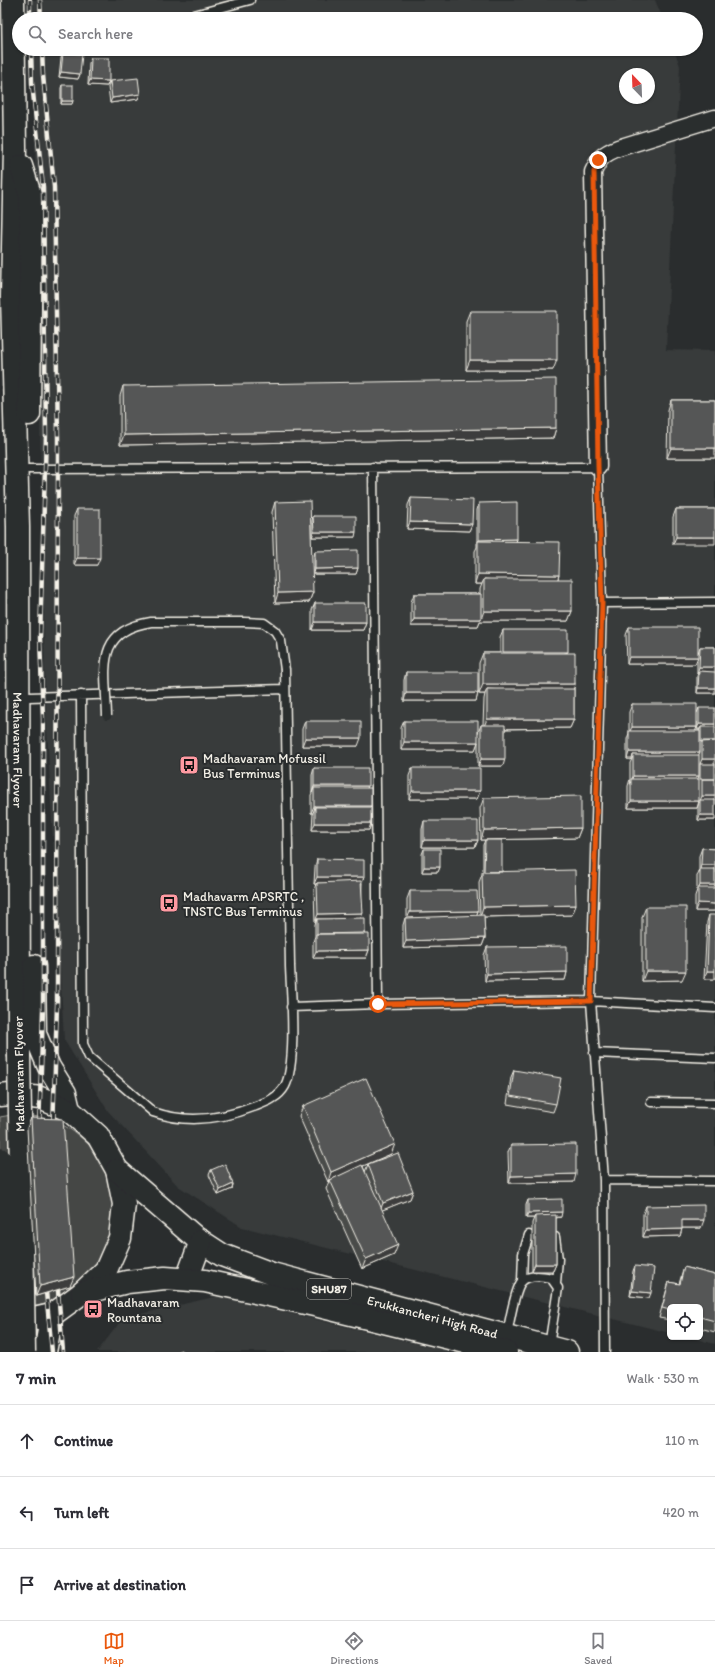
<!DOCTYPE html>
<meta charset="utf-8">
<style>
:root{--surface:#fff;--page:#f7f7f7;--text:#2b2b33;--muted:#7c7c81;--line:#e1e1e2;--accent:#ea580c}
body{margin:0;font-family:Itim,sans-serif;background:var(--page);color:var(--text)}
.controls{position:absolute;right:12px;bottom:12px;display:grid;overflow:hidden;border-radius:6px;box-shadow:0 1px 3px #0004}
.controls button{width:36px;height:36px;display:grid;place-items:center;padding:0;border:0;border-bottom:1px solid var(--line);background:var(--surface);color:var(--text);font:20px sans-serif}
.compass{position:absolute;left:619px;top:68px;width:36px;height:36px;border-radius:50%;background:var(--surface);box-shadow:0 1px 3px #0004;rotate:337deg}
.stop{position:absolute;width:12px;height:12px;margin:-9px;border:3px solid #ea580c;border-radius:50%;background:#fff}
.stop.end{background:#ea580c;border-color:#fff;box-shadow:0 1px 4px #0008}
.list{margin:0;padding:0;list-style:none}
h2{display:flex;justify-content:space-between;align-items:center;height:52px;margin:0;padding:0 16px;font-size:17px}
h2 small{font-size:13px;font-weight:400;color:var(--muted)}
.list li{display:grid;grid-template-columns:26px 1fr auto;gap:12px;align-items:center;box-sizing:border-box;height:72px;padding:0 16px;border-top:1px solid var(--line)}
.list b{display:block;font-size:15px;white-space:nowrap}
.list em{font-size:13px;font-style:normal;color:var(--muted)}
.icon{flex:none;width:22px;height:22px;fill:none;stroke:currentColor;stroke-width:2;stroke-linecap:round;stroke-linejoin:round}
.map{position:relative;flex:none;width:715px;height:1352px;overflow:hidden}
.search{position:absolute;background:var(--surface);box-shadow:0 1px 3px #0004;left:12px;right:12px;top:12px;height:44px;display:flex;align-items:center;gap:10px;box-sizing:border-box;padding:0 14px;border-radius:22px;color:var(--muted);font-size:15px}
.sheet{height:268px;background:var(--surface)}
nav{display:flex;justify-content:space-around;align-items:center;box-sizing:border-box;height:56px;border-top:1px solid var(--line);background:var(--surface);font-size:11px;color:var(--muted)}
nav a{display:grid;justify-items:center;gap:2px}
nav .on{color:var(--accent)}
.map>svg:first-child{display:block}
.built{fill:#373a3a;fill-rule:evenodd}
.green{fill:#444645;stroke:#9c9c96}
.lines{fill:none;stroke-linecap:round;stroke-linejoin:round}
.service-casing{stroke:#f4f1e8;stroke-width:11}
.minor-casing{stroke:#f4f1e8;stroke-width:19}
.primary-casing{stroke:#f4f1e8;stroke-width:25}
.service{stroke:#2a2d2e;stroke-width:8}
.minor{stroke:#2a2d2e;stroke-width:16}
.primary{stroke:#2a2d2e;stroke-width:22}
.rail-casing{stroke:#f4f1e8;stroke-width:4.5}
.rail{stroke:#2a2d2e;stroke-width:3;stroke-dasharray:9;stroke-linecap:butt}
.service-bridge-casing{stroke:#f4f1e8;stroke-width:11;stroke-linecap:butt}
.primary-bridge-casing{stroke:#f4f1e8;stroke-width:25;stroke-linecap:butt}
.service-bridge{stroke:#2a2d2e;stroke-width:8}
.primary-bridge{stroke:#2a2d2e;stroke-width:22}
.wall{fill:#494b4a;stroke:#f4f1e8;fill-rule:evenodd}
.shaded-wall{fill:#3c3d3c;stroke:#f4f1e8}
.building{fill:#555756;stroke:#f4f1e8}
.route{stroke:#ea580c;stroke-width:5}
.labels{text-anchor:middle;dominant-baseline:central;stroke-width:4;stroke-linejoin:round;paint-order:stroke}
.shield{fill:#2a2d2e;stroke:#b7b6b0;stroke-width:1}
.shield-label{font-size:12px;font-weight:bold;fill:#f4f1e8}
.street-label{font-size:13px;fill:#f4f1e8;stroke:#2a2d2e}
.poi-label{font-size:13px;fill:#f4f1e8;stroke:#2a2d2e;text-anchor:start}
</style>
<div class="map">
<svg width="715" height="1352" viewBox="0 0 715 1352">
<rect width="100%" height="100%" fill="#2a2d2e"/>
<filter id="ink" filterUnits="userSpaceOnUse"><feTurbulence type="fractalNoise" baseFrequency=".025" numOctaves="2"/><feDisplacementMap in="SourceGraphic" scale="8" xChannelSelector="R" yChannelSelector="G"/><feConvolveMatrix kernelMatrix="1 2 1 2 8 2 1 2 1" color-interpolation-filters="sRGB"/></filter>
<g filter="url(#ink)">
<path class="built" d="M32,0H655L663,19H33Z
M33,49H674L680,66L666,350L715,351V1344L688,1337H700V1307H670V1333L242,1227L178,1186L108,1111L64,1040L45,695ZM625,74H649V98H625Z
M218,1296L452,1352H97L123,1318Z"/>
<path class="green" d="M17,1114C27,1116 38,1116 47,1119C63,1123 77,1133 88,1144C131,1188 121,1257 72,1292C68,1295 61,1297 56,1300C39,1307 18,1311 0,1306V1117Z"/>
<g class="lines">
<g class="service-casing">
<path id="service" d="M179,19L250,0
M373,467L378,1004
M28,469L598,467L602,603L591,1001L604,1180L605,1352
M602,603L715,602
M81,695L83,1044L89,1057L153,1112C187,1124 223,1119 256,1106C267,1102 279,1097 285,1086C297,1063 291,994 290,966C289,867 287,768 285,670
M29,697L285,689
M291,1007L378,1004L591,1001L715,1008
M594,1053L715,1058
M651,1102L715,1103
M604,1180L715,1181
M555,1237L558,1259L556,1283
M522,1281L523,1254L529,1235
M507,1335C509,1324 515,1288 522,1281C530,1274 542,1276 551,1278L558,1288L549,1346"/>
</g>
<g class="minor-casing">
<path id="minor" d="M598,467L593,172C600,157 603,154 618,148L715,118"/>
</g>
<g class="primary-casing">
<g id="primary">
<path id="s1" d="M13,0L15,148L12,297L18,527L19,1055"/>
<path d="M21,166L31,198L29,414"/>
<path d="M34,966L35,1034L49,1067L65,1093L69,1110"/>
<path d="M0,1095L10,1094L40,1098L69,1110L98,1136L117,1170L124,1204L120,1238L106,1270L82,1293L52,1315L16,1323L5,1322"/>
<path id="s2" d="M117,1170L196,1238L222,1255L272,1274L567,1352"/>
<path d="M187,1279L201,1241"/>
<path d="M82,1293L127,1282L165,1278L205,1281L319,1306L506,1352"/>
<path d="M45,1352L52,1315"/>
</g>
</g>
<use href="#service" class="service"/>
<use href="#minor" class="minor"/>
<use href="#primary" class="primary"/>
<g class="rail-casing">
<path id="rail" d="M30,0V19
M40,0L41,19
M31,49L32,83L43,187L46,435L40,638L43,719V1010L39,1129
M42,49L43,75L54,187L58,437L57,1005L53,1130
M57,1278L63,1352
M45,1282L52,1352"/>
</g>
<use href="#rail" class="rail"/>
<g class="service-bridge-casing">
<path id="service-bridge" d="M107,716C106,671 93,631 151,622H244L264,623L275,631L281,641L285,670"/>
</g>
<g class="primary-bridge-casing">
<path id="primary-bridge" d="M19,1055L24,1352
M0,1159L3,1352"/>
</g>
<use href="#service-bridge" class="service-bridge"/>
<use href="#primary-bridge" class="primary-bridge"/>
</g>
<path class="wall" d="M63,53L80,74L78,79L59,77L61,58Z
M91,58L109,81L107,86L88,85L89,63Z
M110,81L140,94L138,99L110,103L108,87Z
M62,85L72,104H61V88Z
M470,311L553,370H466V321Z
M123,386L556,428L553,438L120,445V396Z
M671,400H715V458H667L668,410Z
M411,498L472,524L469,531L407,529L408,505Z
M275,502L313,592L309,602L275,603L272,512Z
M479,503L517,539L516,542L559,575L558,579L572,611L568,621H480L478,626H411V602L414,594H480V589L482,584H475V551L477,547V510Z
M77,509L97,565H74V516Z
M676,509H715L673,544V517Z
M313,516L355,537H312V521Z
M315,551L358,568L356,574H314V556Z
M315,603L366,622L363,630H312V610Z
M629,627L698,653L700,647H715V693H697V676L698,674H697V658L695,664H627L626,635Z
M503,630L568,653L575,684L574,689V719L570,728L505,729L503,766H478V742L475,750H401V728L404,721L478,733L481,725H483L484,699L485,694H479V663L483,653H500V637Z
M406,672L478,693L476,701H404V680Z
M632,704L697,713L699,708L715,820H698V805L699,802L697,808H628V786L630,779V763L632,759H627V739L629,733V712ZM697,722V729H700L699,731H695Z
M305,721L358,746H302V729Z
M314,768L368,786L367,788L371,806L370,807L371,823L369,830H312L313,813H311V795L312,793V775Z
M412,768L480,791L477,799H409V776Z
M484,798L581,828L577,838L481,840L480,808Z
M424,821L478,840L475,847H422V829Z
M485,840L502,872L576,905L572,915L484,917L485,938L482,946L403,948V925L405,918H407V899L410,891L478,911L476,916H480L479,882L483,872V845Z
M702,848L715,849V911H695V896L697,890V876L699,873V856Z
M424,849L440,867L438,872H422V854Z
M317,859L362,883L361,918L369,950L366,958H313V942L315,936V924L316,922H315L314,890L316,884H314L315,867Z
M646,907L682,980L642,981V917Z
M709,915L715,979H704L707,922Z
M487,947L567,972L565,980L485,981L484,955Z
M514,1070L556,1104L553,1112L507,1104L511,1077Z
M303,1106L391,1154L363,1166L365,1172L368,1164L413,1191L410,1199L382,1210L394,1255L362,1269L326,1189L329,1181L328,1182L299,1116Z
M31,1118L70,1286L36,1296L27,1128Z
M511,1145L574,1182L509,1183L508,1152Z
M211,1170L233,1184L232,1189L218,1195L209,1175Z
M528,1200L561,1217L556,1218V1264L553,1271H532V1223L534,1218H526V1205Z
M646,1206L701,1228H682L680,1236L643,1237V1214Z
M635,1266L649,1298L630,1296L633,1271Z
M684,1267L715,1275V1332L700,1328V1307H670V1320L659,1318L666,1292L669,1282L679,1284Z"/>
<path class="shaded-wall" d="M61,72L80,74L78,79L59,77Z
M90,80L109,81L107,86L88,85Z
M140,94L138,99L110,103L112,98Z
M62,101H73L72,104H61Z
M470,360H557L553,370H466Z
M556,428L553,438L120,445L124,435Z
M671,448H715V458H667Z
M410,522L472,524L469,531L407,529Z
M314,532H356L355,537H312Z
M676,537H715V544H673Z
M517,539L514,547L478,542L479,540Z
M77,558H100L97,565H74Z
M358,568L356,574H314L315,569Z
M478,574L559,575L556,585L484,579L482,584H475Z
M313,592L309,602L275,603L278,593Z
M484,611H572L568,621H480L478,626H411L414,619H481Z
M315,622H366L363,630H312Z
M629,657H698L695,664H627Z
M699,667H715V674L699,671L698,674H697Z
M483,684H575L572,694L487,689L485,694H479Z
M698,688H715V693H697Z
M406,693H478L476,701H404Z
M487,719H574L570,728L483,729Z
M699,724H715V729L701,727L700,729H697Z
M632,727H697L694,735L629,733Z
M305,738H361L358,746H302Z
M404,742H478L475,750H401Z
M629,752H700L697,759L633,755L632,759H627Z
M481,759H505L503,766H478Z
M702,759H715V767L700,764Z
M633,776H699L696,783L630,784Z
M314,786H368L365,793L314,788L312,793Z
M412,791H480L477,799H409Z
M702,796H715V804L700,801Z
M631,801H699L697,808H628Z
M314,806H371L368,813L315,807L313,813H311Z
M700,815H715V820H698Z
M315,823H371L369,830H312Z
M581,828L577,838L481,840L484,830Z
M424,840H478L475,847H422Z
M701,865H715V873L700,869L699,873Z
M424,867H440L438,872H422Z
M317,877H364L361,885L317,883L316,884H314Z
M700,885H715V893L698,891Z
M698,903L715,904V911H695Z
M576,905L572,915L480,917L483,907Z
M478,911L475,919H407L410,912Z
M363,913L360,920L317,919L316,922H315L318,914Z
M485,938L482,946L403,948L406,941Z
M369,950L366,958H313L316,951Z
M646,971H686L682,980L642,981Z
M707,971H715V979H704Z
M567,972L565,980L485,981L487,974Z
M395,1144L391,1154L330,1180L328,1182L331,1172Z
M576,1174L574,1182L509,1183L511,1176Z
M233,1184L232,1189L218,1195L220,1190Z
M413,1191L410,1199L380,1211L383,1203Z
M562,1212L561,1217L535,1218V1216L534,1218H526L528,1213Z
M682,1220H704L701,1228H679Z
M682,1229L680,1236L643,1237L646,1230Z
M398,1245L394,1255L362,1269L366,1259Z
M535,1264H556L553,1271H532Z
M74,1277L70,1286L36,1296L40,1286Z
M632,1291L651,1293L649,1298L630,1296Z"/>
<path class="building" d="M63,53L82,54L80,74L61,72Z
M91,58H109V81L90,80Z
M138,78L140,94L112,98L110,81Z
M62,85H73V101H62Z
M470,311H557V360H470Z
M556,379V428L124,435L123,386Z
M671,400H715V448H671Z
M411,498L473,500L472,524L410,522Z
M310,501L313,592L278,593L275,502Z
M517,502V539L479,540V503Z
M77,509H100V558H77Z
M676,509H715V537H676Z
M313,516H356V532H314Z
M478,541L560,542L559,575L478,574Z
M358,550V568L315,569V551Z
M484,579H572V611H484Z
M414,594H481V619H414Z
M315,603H366V622H315Z
M629,627H698V657H629Z
M503,630H568V652H503Z
M700,647H715V667H699Z
M483,653H575V684H483Z
M699,671L715,672V688H698Z
M406,672H478V693H406Z
M487,689H574V719H487Z
M632,704H697V727H632Z
M699,708H715V724H699Z
M305,721H361V738H305Z
M404,721H478V742H404Z
M481,725H505V759H481Z
M701,727H715V741L701,742Z
M629,731H700V752H629Z
M702,741H715V759H702Z
M633,755H699V776H633Z
M700,764H715V779H700Z
M314,768H368V786H314Z
M412,768H480V791H412Z
M631,779H699V801H631Z
M702,779H715V796H702Z
M314,788H371V806H314Z
M581,796V828L484,830V798Z
M700,800H715V815H700Z
M315,807H371V823H315Z
M424,821H478V840H424Z
M485,840H502V872H484Z
M702,848L715,849V865H701Z
M424,849H440V867H424Z
M317,859L364,860V877H317Z
M700,869H715V885H700Z
M575,870L576,905L483,907L482,872Z
M361,881L363,913L318,914L317,883Z
M698,888H715V904L698,903Z
M410,891H477L478,911L410,912Z
M646,907H686V971H646Z
M484,915L485,938L406,941L405,918Z
M709,915H715V971H707Z
M365,918V933L317,934V919Z
M316,934H369V950L316,951Z
M567,946V972L487,974V947Z
M514,1070L561,1078L556,1104L510,1096Z
M366,1078L395,1144L331,1172L303,1106Z
M31,1118L63,1119L74,1277L40,1286Z
M576,1144V1174L511,1176V1145Z
M398,1153L413,1191L383,1203L368,1164Z
M225,1164L233,1184L220,1190L211,1170Z
M362,1165L398,1245L366,1259L330,1180Z
M562,1199V1212L528,1213V1200Z
M704,1205V1220H682V1229L646,1230V1206Z
M556,1215V1264H535V1216Z
M635,1266L654,1268L651,1293L632,1291Z
M684,1267L715,1275V1321L700,1317V1307H670V1310L662,1308L669,1282L680,1284Z
M181,1350L182,1352H176Z"/>
</g>
<g class="lines" filter="url(#ink)">
<path class="route" d="M378,1004L591,1001L602,603L598,466L594,172L598,160"/>
</g>
<defs>
<g id="bus-square" transform="scale(1)"><rect x="-9" y="-9" width="18" height="18" rx="4" fill="#ff9aa2" stroke="#2a2d2e"/><path d="M-5-6H5V4H4V6H2V4H-2V6H-4V4H-5ZM-3.5-4V0h7V-4ZM-3.5 1.2v1.5H-2V1.2ZM2 1.2v1.5H3.5V1.2Z" fill="#111"/></g>
</defs>
<g fill-rule="evenodd">
<use href="#bus-square" x="189" y="765"/>
<use href="#bus-square" x="169" y="903"/>
<use href="#bus-square" x="93" y="1309"/>
</g>
<g class="labels">
<rect class="shield" x="307" y="1279" width="44" height="20" rx="3"/>
<g class="shield-label">
<text x="329" y="1289">SHU87</text>
</g>
<g class="street-label">
<text stroke="none"><textPath href="#s1" startOffset="750">Madhavaram Flyover</textPath></text>
<text transform="translate(19 1074) rotate(-91)">Madhavaram Flyover</text>
<text stroke="none"><textPath href="#s2" startOffset="355">Erukkancheri High Road</textPath></text>
</g>
<g class="poi-label">
<text x="203" y="758">Madhavaram Mofussil<tspan x="203" dy="15">Bus Terminus</tspan></text>
<text x="183" y="896">Madhavarm APSRTC ,<tspan x="183" dy="15">TNSTC Bus Terminus</tspan></text>
<text x="107" y="1302">Madhavaram<tspan x="107" dy="15">Rountana</tspan></text>
</g>
</g>
</svg>
<div class="controls">
<button><svg class="icon" aria-label="locate" viewBox="0 0 24 24"><circle cx="12" cy="12" r="6"/><path d="M12 2v4M12 18v4M2 12h4M18 12h4"/></svg></button>
</div>
<svg class="compass" viewBox="-18 -18 36 36"><path d="M0-13l5 13h-10z" fill="#e53935"/><path d="M0 13l5-13h-10z" fill="#7c7c81"/></svg>
<div class="stop" style="left:378px;top:1004px"></div>
<div class="stop end" style="left:598px;top:160px"></div>
<div class="search"><svg class="icon" aria-label="search" viewBox="0 0 24 24"><circle cx="10" cy="10" r="6"/><path d="M15 15l6 6"/></svg>Search here</div>
</div>
<section class="sheet">
<h2>7 min<small>Walk · 530 m</small></h2>
<ul class="list">
<li><svg class="icon" aria-label="ahead" viewBox="0 0 24 24"><path d="M12 20V5M6 11l6-6 6 6"/></svg><div><b>Continue</b></div><em>110 m</em></li>
<li><svg class="icon" aria-label="left" viewBox="0 0 24 24"><path d="M17 20v-9H6M10 6l-5 5 5 5"/></svg><div><b>Turn left</b></div><em>420 m</em></li>
<li><svg class="icon" aria-label="arrive" viewBox="0 0 24 24"><path d="M6 21V4h12l-3 4 3 4H6"/></svg><div><b>Arrive at destination</b></div></li>
</ul>
</section>
<nav>
<a class="on"><svg class="icon" aria-label="map" viewBox="0 0 24 24"><path d="M3 6l6-2 6 2 6-2v14l-6 2-6-2-6 2zM9 4v14M15 6v14"/></svg>Map</a>
<a><svg class="icon" aria-label="directions" viewBox="0 0 24 24"><path d="M12 3l9 9-9 9-9-9zM9 14v-3h6M13 9l2 2-2 2"/></svg>Directions</a>
<a><svg class="icon" aria-label="saved" viewBox="0 0 24 24"><path d="M7 4h10v16l-5-4-5 4z"/></svg>Saved</a>
</nav>
